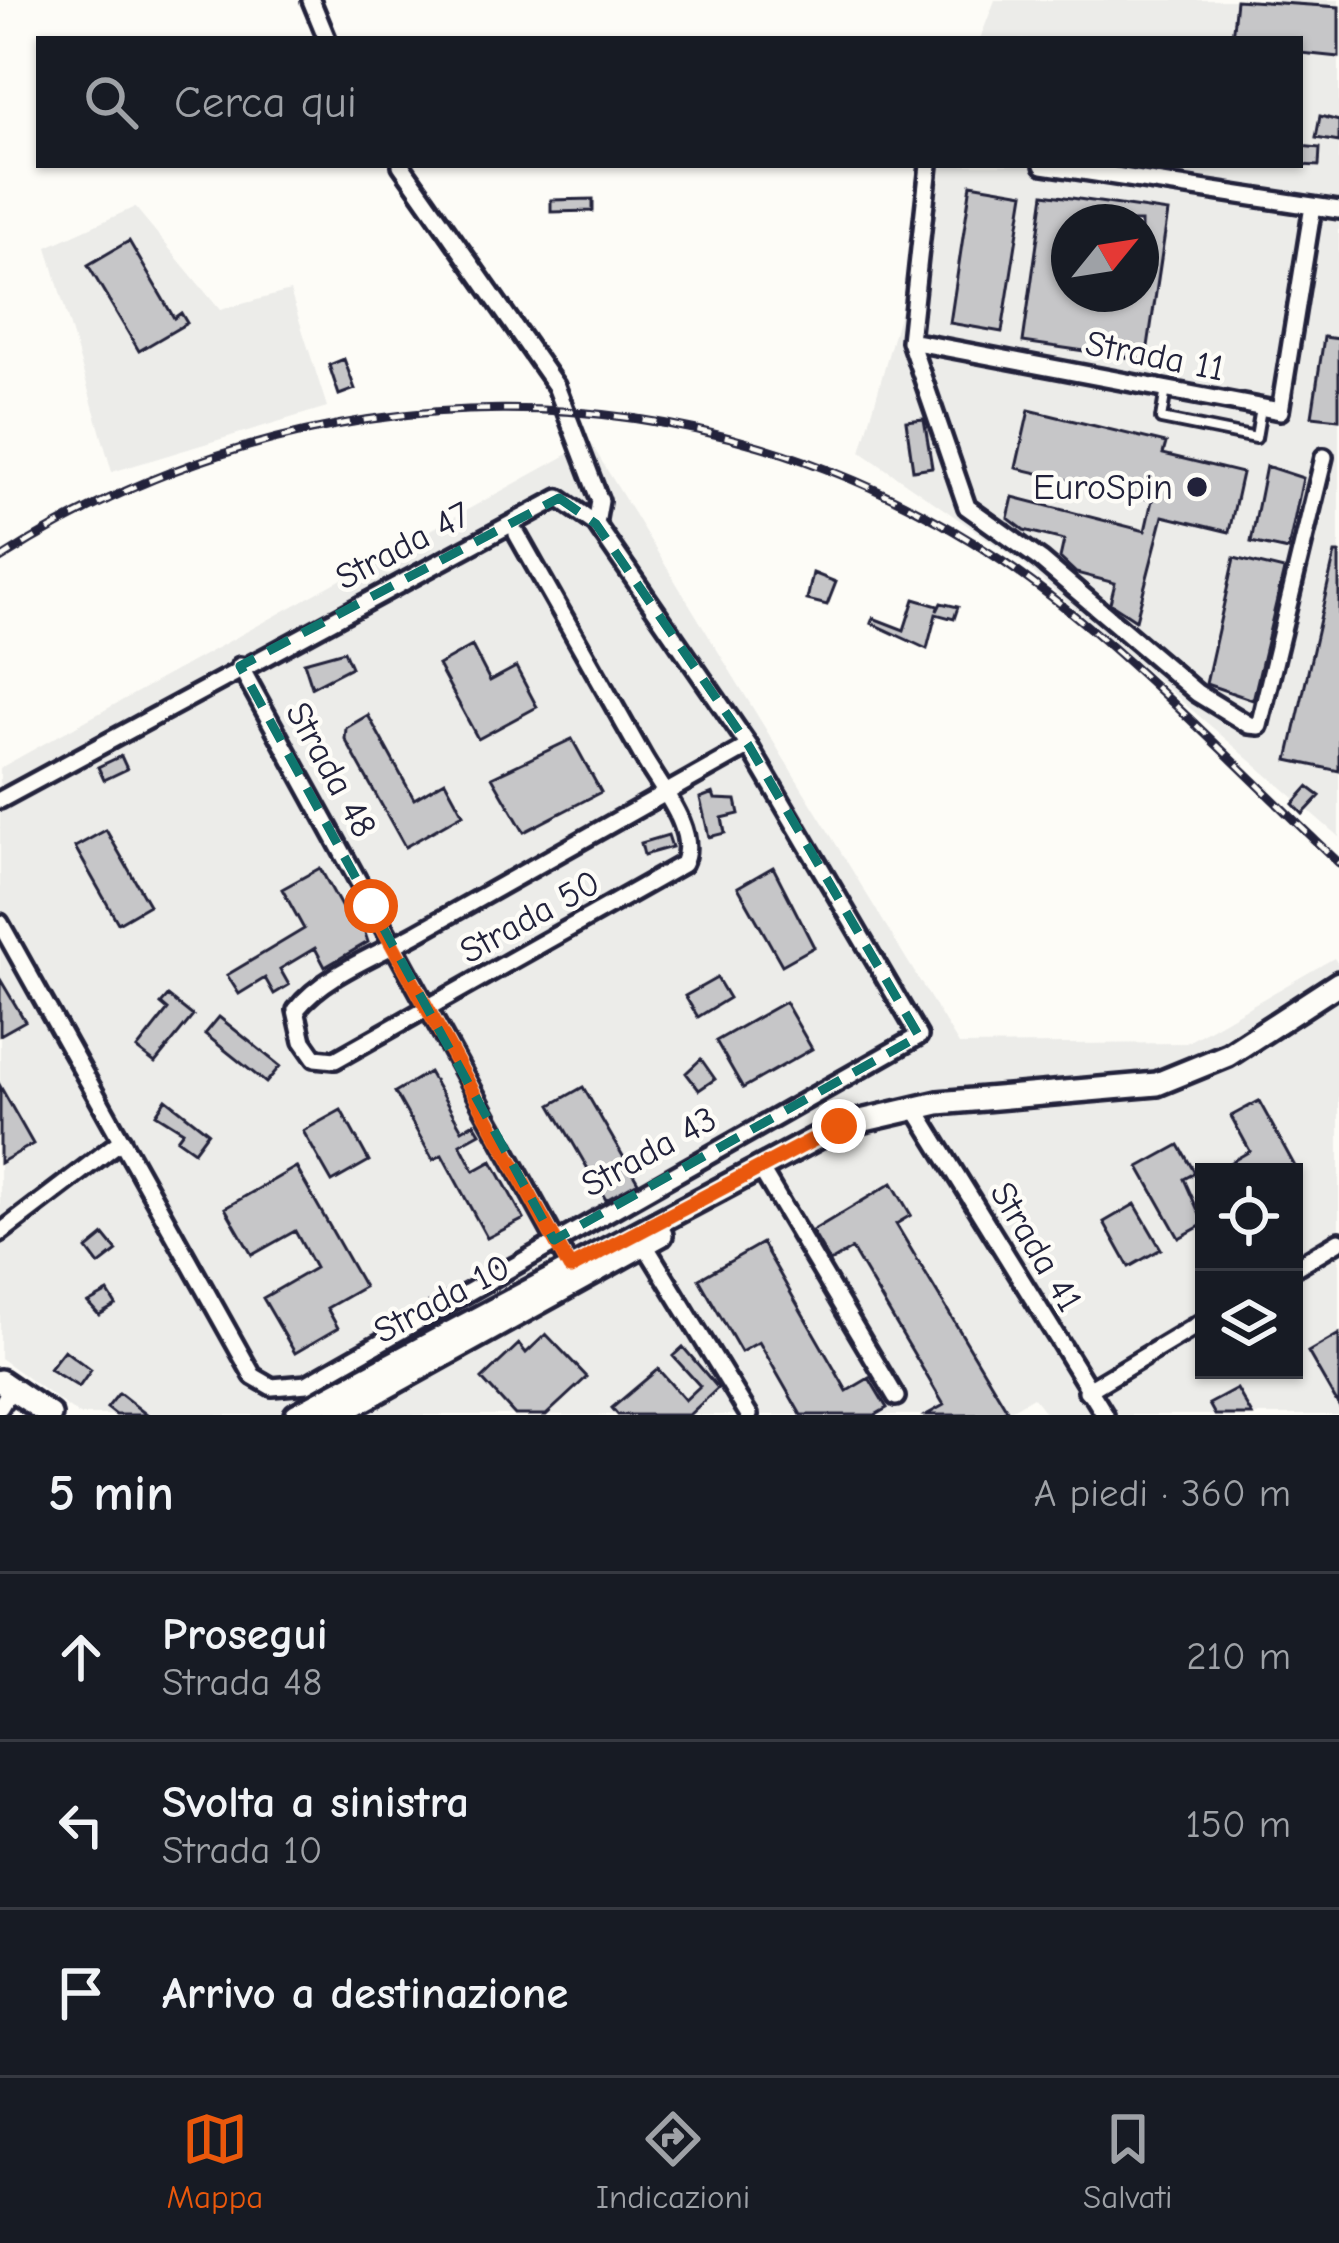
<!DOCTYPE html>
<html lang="it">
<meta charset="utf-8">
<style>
:root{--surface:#171b24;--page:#20242c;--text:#f1f3f6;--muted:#9ea1a6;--line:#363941;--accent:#ea580c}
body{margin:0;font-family:"Comic Neue",sans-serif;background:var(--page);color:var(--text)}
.controls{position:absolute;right:36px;bottom:36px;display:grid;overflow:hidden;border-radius:0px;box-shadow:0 3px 9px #0004}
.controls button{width:108px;height:108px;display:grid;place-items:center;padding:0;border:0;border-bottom:3px solid var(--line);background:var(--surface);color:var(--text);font:60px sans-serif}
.compass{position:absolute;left:1051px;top:204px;width:108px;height:108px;border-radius:50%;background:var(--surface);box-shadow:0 3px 9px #0004;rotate:60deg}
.stop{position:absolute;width:36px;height:36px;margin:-27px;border:9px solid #ea580c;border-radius:50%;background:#fff}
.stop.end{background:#ea580c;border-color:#fff;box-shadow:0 3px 12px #0008}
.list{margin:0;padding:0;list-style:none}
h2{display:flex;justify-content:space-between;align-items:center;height:156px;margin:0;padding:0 48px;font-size:51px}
h2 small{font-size:39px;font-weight:400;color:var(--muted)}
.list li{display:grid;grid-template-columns:78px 1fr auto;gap:36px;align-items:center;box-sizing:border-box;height:168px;padding:0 48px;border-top:3px solid var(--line)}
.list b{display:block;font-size:45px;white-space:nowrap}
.list p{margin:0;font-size:39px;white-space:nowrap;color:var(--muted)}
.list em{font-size:39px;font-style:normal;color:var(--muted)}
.icon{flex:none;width:66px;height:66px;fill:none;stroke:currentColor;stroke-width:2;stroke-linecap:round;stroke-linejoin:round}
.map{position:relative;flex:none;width:1339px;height:1415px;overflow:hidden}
.search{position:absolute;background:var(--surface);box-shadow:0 3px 9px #0004;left:36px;right:36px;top:36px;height:132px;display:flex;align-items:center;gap:30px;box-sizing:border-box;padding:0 42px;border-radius:0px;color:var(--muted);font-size:45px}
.sheet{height:660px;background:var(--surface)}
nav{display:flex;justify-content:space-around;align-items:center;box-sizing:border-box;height:168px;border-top:3px solid var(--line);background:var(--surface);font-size:33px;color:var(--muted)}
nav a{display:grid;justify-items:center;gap:6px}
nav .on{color:var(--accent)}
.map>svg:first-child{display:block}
.built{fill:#ecece9;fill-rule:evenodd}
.building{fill:#c6c6c8;stroke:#22223b;stroke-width:3;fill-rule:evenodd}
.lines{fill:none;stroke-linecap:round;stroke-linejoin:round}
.lane-casing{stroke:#22223b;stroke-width:16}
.street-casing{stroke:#22223b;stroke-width:24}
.secondary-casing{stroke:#22223b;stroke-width:30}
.lane{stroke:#fdfcf7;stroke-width:8}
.street{stroke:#fdfcf7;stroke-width:15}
.secondary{stroke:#fdfcf7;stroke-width:21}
.rail-casing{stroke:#22223b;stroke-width:9}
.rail{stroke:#fdfcf7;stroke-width:4.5;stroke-dasharray:14;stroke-linecap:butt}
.route{stroke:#ea580c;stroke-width:15}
.marked{fill:none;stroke:#0f766e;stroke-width:9;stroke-dasharray:24 15;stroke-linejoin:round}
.poi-dot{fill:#22223b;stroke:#fdfcf7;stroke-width:4.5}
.labels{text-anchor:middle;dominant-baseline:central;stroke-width:9;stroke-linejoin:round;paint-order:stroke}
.street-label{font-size:36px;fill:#22223b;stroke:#fdfcf7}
.poi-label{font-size:36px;fill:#22223b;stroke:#fdfcf7;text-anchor:end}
</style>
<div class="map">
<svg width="1339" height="1415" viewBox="0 0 1339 1415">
<rect width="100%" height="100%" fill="#fdfcf7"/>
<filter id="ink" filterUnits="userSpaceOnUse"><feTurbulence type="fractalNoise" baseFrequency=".00833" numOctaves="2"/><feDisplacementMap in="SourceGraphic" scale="24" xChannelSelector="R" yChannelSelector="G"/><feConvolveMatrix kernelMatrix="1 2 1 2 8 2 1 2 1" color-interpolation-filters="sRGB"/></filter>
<g filter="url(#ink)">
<path class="built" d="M995,0H1339V837L1022,563L861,452L941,165H1300V39H980ZM1069,222H1141V294H1069Z
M135,207L220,310L290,291L327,407L112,472L47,247Z
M590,442L959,1045L1186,1043L1334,958L1339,966V1415H1047L1033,1397L1002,1415H79L0,1358V768ZM1204,1172H1294V1370H1204Z"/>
<path class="building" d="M1236,0L1339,7V57L1300,53V39H1232Z
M1320,116L1339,121V142L1316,138Z
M1300,146L1320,148L1319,166L1300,165Z
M971,184L1024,193L1002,332L950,323Z
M1044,194L1168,212L1146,360L1023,342ZM1069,222H1141V294H1069Z
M593,199V211L551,212V200Z
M129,241L174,318L181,313L187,323L139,351L88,265Z
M1324,337L1339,339V419L1312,416Z
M344,359L355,389L339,395L329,365Z
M1029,410L1166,443L1163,454L1242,473L1229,532L1163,516L1136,620L1110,603L1115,583L1076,573L1060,558L1064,540L1024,530L1008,518L1013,497L1145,531L1152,500L1016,468Z
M924,419L932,467L913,470L906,421Z
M1266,466L1303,478L1288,550L1251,542Z
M1335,553H1339V771L1288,760Z
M1234,558L1284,570L1253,700L1206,684Z
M813,573L836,582L827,605L807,600Z
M914,599L938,606L937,611L941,603L958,607L954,619L936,614L927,649L871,623L873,618L904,630Z
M472,646L490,681L516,667L537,707L478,739L438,665Z
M344,651L351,667L312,687L304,662Z
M368,715L414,799L445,781L463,814L405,847L345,739L346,728Z
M572,739L601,792L524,832L492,777Z
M121,756L127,769L104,780L98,767Z
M1308,787L1320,796L1303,814L1293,804Z
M713,793L715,799L736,800L739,814L722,818L725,833L709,837L700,798Z
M106,830L149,905L118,923L75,847Z
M668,835L672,847L644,855L641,843Z
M773,867L814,947L782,965L738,887Z
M320,868L349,921L359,915L368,942L325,967L315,948L280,969L289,985L274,994L265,978L239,994L227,975L304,929L282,889Z
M717,978L729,998L698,1017L685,996Z
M0,979L25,1021L0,1035Z
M168,996L193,1016L155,1063L137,1049L168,1010L161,1004Z
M785,1002L812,1049L743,1088L716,1041Z
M219,1017L280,1066L266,1083L205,1034Z
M701,1059L715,1079L699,1090L686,1073Z
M429,1072L462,1130L474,1123L480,1133L460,1144L474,1171L492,1161L524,1219L487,1238L442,1155L433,1160L395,1092Z
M0,1086L33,1144L0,1163Z
M583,1087L638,1182L606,1200L551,1105Z
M166,1099L208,1132L194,1151L177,1139L183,1131L156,1114Z
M1259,1101L1298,1172H1214L1250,1151L1231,1116Z
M341,1110L369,1161L332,1182L303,1131Z
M1179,1145L1195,1173L1184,1179L1204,1224L1179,1238L1139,1167Z
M296,1167L364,1287L327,1308L338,1328L295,1353L263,1298L315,1268L295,1231L252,1255L225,1208Z
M892,1183L911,1215L896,1224L1007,1410L998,1415H926L944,1405L852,1249L830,1262L812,1231Z
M1135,1204L1161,1249L1129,1267L1104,1222Z
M104,1235L117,1251L99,1265L87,1249Z
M762,1243L847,1391L869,1378L887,1408L875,1415H801L759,1342L741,1352L699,1279Z
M108,1292L116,1305L99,1315L88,1303Z
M546,1334L587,1377L546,1415H515L482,1379L519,1344L526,1353Z
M1339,1334V1406L1308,1352Z
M683,1347L718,1388L689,1415H618L612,1408L658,1369L685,1400L700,1386L673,1356Z
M64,1350L91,1370L79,1387L49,1369Z
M1237,1389L1252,1415H1215L1209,1404Z
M119,1393L147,1415H116L107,1408Z"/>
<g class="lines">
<g class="lane-casing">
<path id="lane" d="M1166,389L1161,419L1256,438L1261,408"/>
</g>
<g class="street-casing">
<path id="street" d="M311,0L327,39
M401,165L556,386L600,501L596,524
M929,165L910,341L1280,411L1313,206
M1043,165L1339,210
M910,341L967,507L1041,560L1197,693L1249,725L1259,726L1324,457
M517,534L643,757C660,787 699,832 683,864L335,1060L315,1058L303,1041L296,1010C324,974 380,954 419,932C529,870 639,808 749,746
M240,666L574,1274
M0,800L559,498L596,524L749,746L919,1036L307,1384L272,1387L253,1376L0,923
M915,1108L1105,1415
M765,1176L896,1397
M0,1233L122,1140
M645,1245L749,1415
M1294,1268L1339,1241
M1087,1391L1204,1321
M0,1407L11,1389"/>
</g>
<g class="secondary-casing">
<path id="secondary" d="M0,1381L50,1415
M296,1415L839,1126L938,1103L1157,1084L1228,1055L1339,983
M336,1415L661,1235"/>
</g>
<use href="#lane" class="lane"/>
<use href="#street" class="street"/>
<use href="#secondary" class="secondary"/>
<g class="rail-casing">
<path id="rail" d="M0,559C306,363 697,355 1002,561C1118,639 1235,766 1339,863"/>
</g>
<use href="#rail" class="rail"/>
</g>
</g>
<g class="lines" filter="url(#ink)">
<path class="route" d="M371,906L570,1268L839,1126"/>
</g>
<path class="marked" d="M559,498L596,524L749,746L919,1036L554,1240L240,666Z"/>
<circle class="poi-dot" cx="1197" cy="487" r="12"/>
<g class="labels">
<g class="street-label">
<text transform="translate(1155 356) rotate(11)">Strada 11</text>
<text transform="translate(403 546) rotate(-28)">Strada 47</text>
<text transform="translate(331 770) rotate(61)">Strada 48</text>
<text transform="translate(530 917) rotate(-29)">Strada 50</text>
<text transform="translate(649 1152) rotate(-29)">Strada 43</text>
<text transform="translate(1036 1247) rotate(59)">Strada 41</text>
<text transform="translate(442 1299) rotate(-28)">Strada 10</text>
</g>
<g class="poi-label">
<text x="1173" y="487">EuroSpin</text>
</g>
</g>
</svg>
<div class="controls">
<button><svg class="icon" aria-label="locate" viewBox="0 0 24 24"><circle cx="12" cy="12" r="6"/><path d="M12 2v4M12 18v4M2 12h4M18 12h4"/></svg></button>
<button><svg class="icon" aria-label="layers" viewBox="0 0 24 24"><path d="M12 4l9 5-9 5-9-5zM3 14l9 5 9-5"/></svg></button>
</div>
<svg class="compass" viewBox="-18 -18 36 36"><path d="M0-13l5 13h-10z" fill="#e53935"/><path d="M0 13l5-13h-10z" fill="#9ea1a6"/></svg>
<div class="stop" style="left:371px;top:906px"></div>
<div class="stop end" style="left:839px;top:1126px"></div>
<div class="search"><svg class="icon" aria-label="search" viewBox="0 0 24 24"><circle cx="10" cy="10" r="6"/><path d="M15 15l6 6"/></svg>Cerca qui</div>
</div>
<section class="sheet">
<h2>5 min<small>A piedi · 360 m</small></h2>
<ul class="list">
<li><svg class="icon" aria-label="ahead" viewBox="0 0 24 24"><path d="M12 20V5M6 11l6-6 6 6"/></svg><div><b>Prosegui</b><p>Strada 48</p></div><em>210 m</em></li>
<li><svg class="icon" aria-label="left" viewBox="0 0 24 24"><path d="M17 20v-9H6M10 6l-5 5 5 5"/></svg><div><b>Svolta a sinistra</b><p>Strada 10</p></div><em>150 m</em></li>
<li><svg class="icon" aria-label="arrive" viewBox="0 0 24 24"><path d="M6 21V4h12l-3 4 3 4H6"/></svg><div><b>Arrivo a destinazione</b></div></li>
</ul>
</section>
<nav>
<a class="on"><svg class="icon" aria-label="map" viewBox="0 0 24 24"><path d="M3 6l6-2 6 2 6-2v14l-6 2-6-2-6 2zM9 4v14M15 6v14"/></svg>Mappa</a>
<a><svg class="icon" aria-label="directions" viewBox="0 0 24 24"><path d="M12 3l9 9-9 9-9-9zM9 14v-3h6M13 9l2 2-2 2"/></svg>Indicazioni</a>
<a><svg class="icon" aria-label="saved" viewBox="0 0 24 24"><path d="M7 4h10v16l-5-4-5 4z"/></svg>Salvati</a>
</nav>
